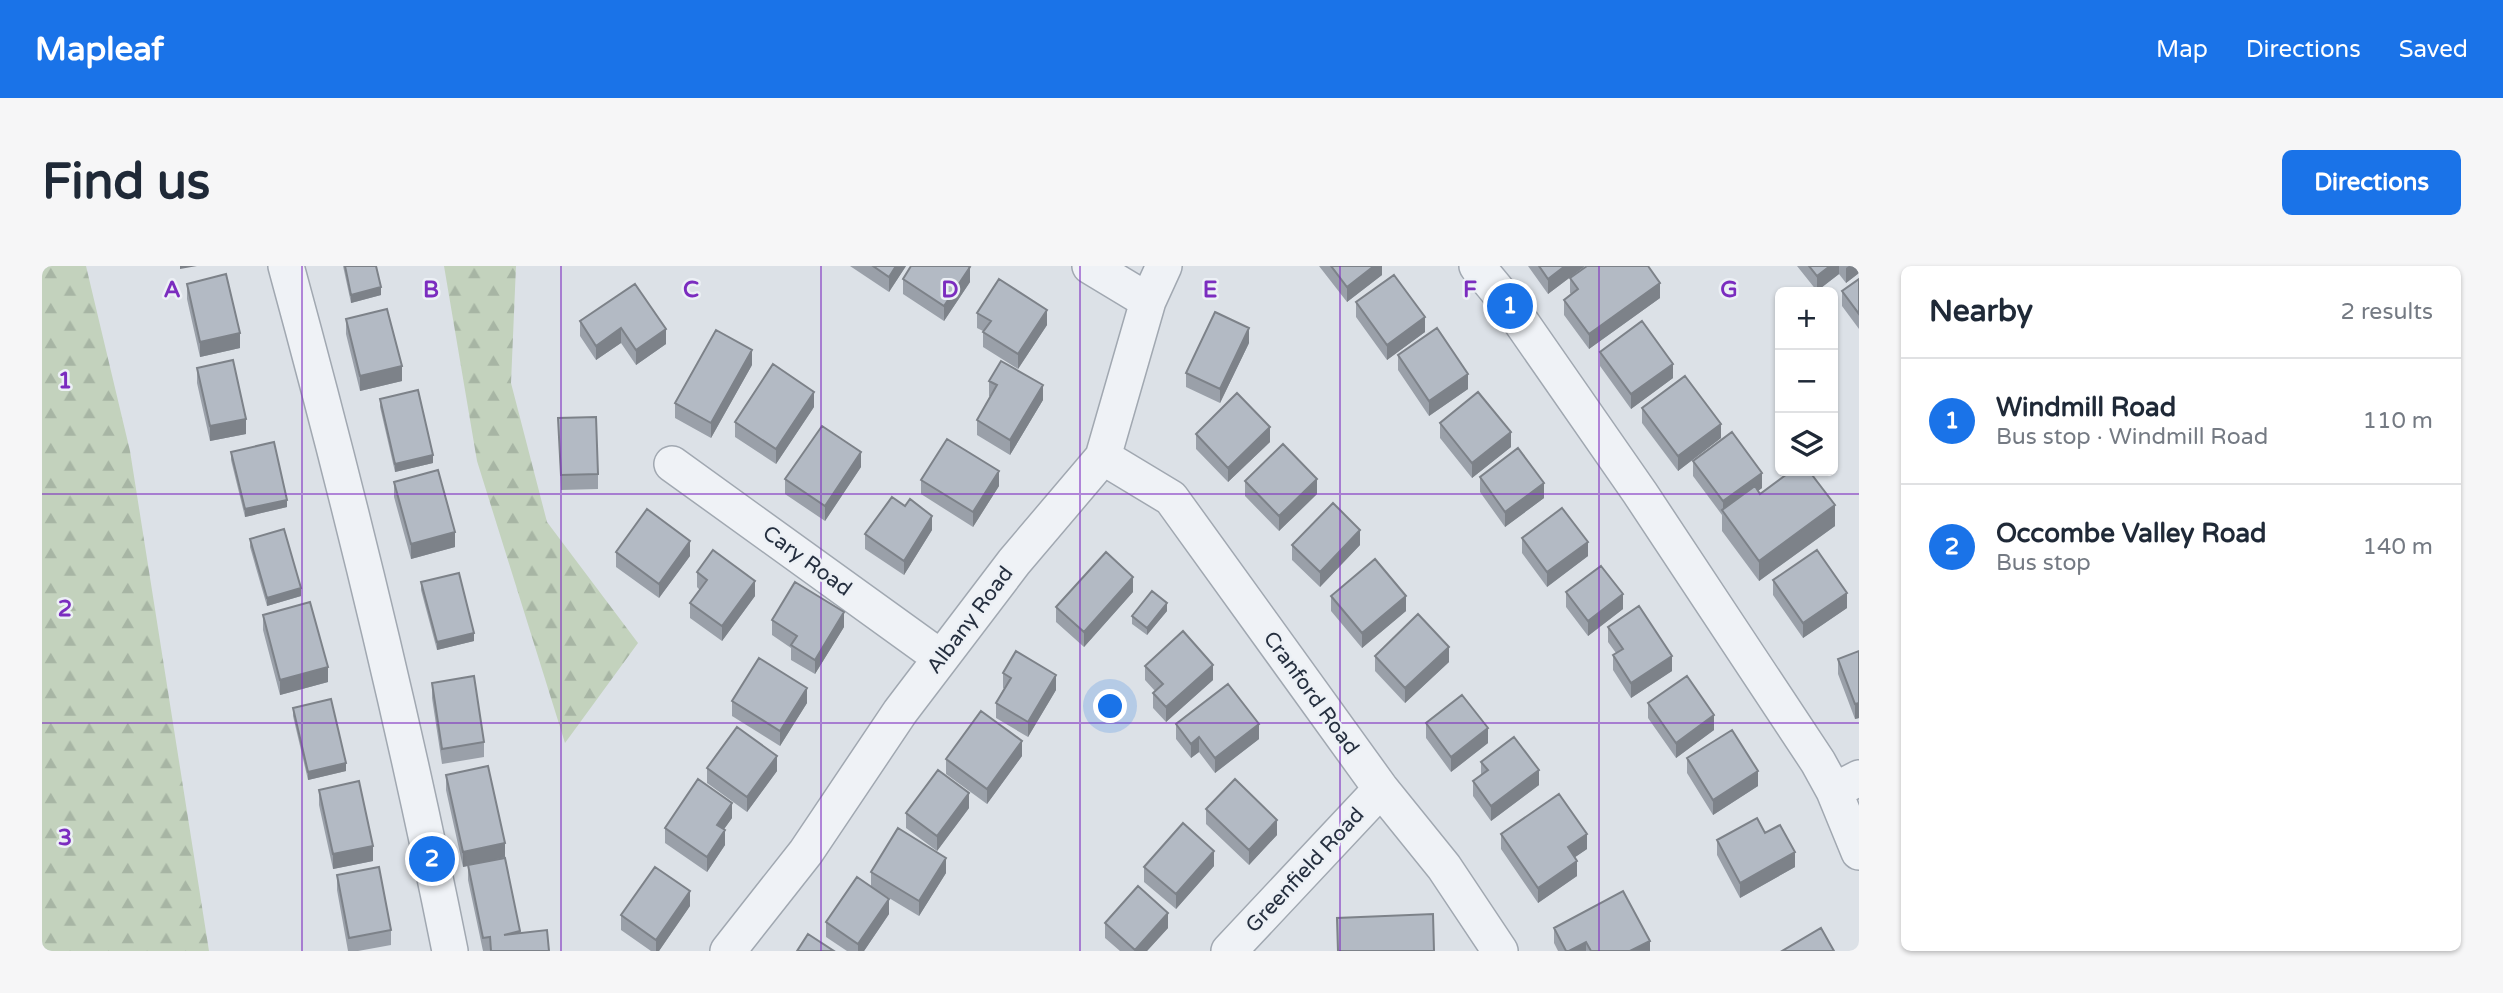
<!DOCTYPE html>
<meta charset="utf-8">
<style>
:root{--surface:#fff;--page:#f6f6f7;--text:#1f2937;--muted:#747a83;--line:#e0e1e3;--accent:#1a73e8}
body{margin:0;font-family:"Varela Round",sans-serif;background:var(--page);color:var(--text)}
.controls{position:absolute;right:21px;top:21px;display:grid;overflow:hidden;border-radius:10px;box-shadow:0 2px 5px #0004}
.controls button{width:63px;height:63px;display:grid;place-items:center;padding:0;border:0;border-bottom:2px solid var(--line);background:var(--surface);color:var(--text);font:35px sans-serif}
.you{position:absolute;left:1069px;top:441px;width:24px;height:24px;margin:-18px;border:5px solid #fff;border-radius:50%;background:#1a73e8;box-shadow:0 0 0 10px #1a73e833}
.badge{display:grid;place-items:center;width:46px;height:46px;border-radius:50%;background:var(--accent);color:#fff;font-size:23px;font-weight:700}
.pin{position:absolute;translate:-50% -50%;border:4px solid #fff;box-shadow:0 2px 7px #0006}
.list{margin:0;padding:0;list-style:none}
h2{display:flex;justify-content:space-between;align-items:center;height:91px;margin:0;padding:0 28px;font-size:30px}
h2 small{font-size:23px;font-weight:400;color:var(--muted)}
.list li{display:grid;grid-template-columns:46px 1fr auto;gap:21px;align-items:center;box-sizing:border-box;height:126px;padding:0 28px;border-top:2px solid var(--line)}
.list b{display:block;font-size:26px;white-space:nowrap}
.list p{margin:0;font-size:23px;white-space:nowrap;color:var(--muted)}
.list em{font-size:23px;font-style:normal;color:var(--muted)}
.icon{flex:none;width:38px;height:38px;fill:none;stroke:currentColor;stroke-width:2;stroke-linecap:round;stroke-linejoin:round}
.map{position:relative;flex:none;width:1817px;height:685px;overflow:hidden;border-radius:10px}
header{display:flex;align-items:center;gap:42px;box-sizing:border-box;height:98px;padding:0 35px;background:var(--accent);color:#fff}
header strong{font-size:33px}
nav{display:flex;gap:38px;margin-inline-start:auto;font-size:24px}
.intro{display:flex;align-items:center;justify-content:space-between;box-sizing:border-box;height:168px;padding:0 42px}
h1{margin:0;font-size:49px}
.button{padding:18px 32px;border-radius:10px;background:var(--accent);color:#fff;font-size:24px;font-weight:700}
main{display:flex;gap:42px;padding:0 42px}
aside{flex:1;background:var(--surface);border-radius:10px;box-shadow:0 2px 5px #0004}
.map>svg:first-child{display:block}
.forest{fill:url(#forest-firs)}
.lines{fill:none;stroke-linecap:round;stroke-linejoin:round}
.street-casing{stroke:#a1a8b1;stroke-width:38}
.street{stroke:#eff2f6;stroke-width:35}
.wall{fill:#9aa0a9}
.shaded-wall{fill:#7d8289}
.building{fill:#b3bac4;stroke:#7d8289;stroke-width:2}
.grid{fill:none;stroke:#7b2cbf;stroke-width:2;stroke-opacity:0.55}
.labels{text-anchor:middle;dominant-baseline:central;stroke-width:5;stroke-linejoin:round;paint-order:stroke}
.street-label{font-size:21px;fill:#252f3f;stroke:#ecf0f5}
.grid-label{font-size:23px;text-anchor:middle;font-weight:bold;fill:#7b2cbf;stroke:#ecf0f5;stroke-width:5;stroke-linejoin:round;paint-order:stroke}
</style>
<header>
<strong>Mapleaf</strong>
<nav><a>Map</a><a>Directions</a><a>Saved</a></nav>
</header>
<div class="intro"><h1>Find us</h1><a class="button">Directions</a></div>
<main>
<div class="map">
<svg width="1817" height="685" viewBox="0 0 1817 685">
<defs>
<pattern id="forest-firs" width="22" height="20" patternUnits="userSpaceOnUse" patternTransform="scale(1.75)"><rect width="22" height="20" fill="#c3d2bd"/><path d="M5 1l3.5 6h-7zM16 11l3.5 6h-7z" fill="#a7b5a4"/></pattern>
</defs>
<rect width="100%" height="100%" fill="#dce1e7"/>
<path class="forest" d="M0,0H44L88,185L167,685H0Z
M402,0H474L469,117L505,256L596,377L523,477L435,195Z"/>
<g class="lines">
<g class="street-casing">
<path id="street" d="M244,0C306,227 362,455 408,685
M1048,0L1106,35
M1435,0L1468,40L1598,227L1776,496L1792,525L1817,586
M1061,191L1129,232L1339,523L1402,601L1458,685
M630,198L899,392
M1792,525L1817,512
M686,685L764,586L858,446L972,296L1061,191L1106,35L1122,0
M1187,685L1339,523"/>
</g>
<use href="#street" class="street"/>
</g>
<path class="wall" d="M301,0H334L339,29L309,37Z
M808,0H864L847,26Z
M1277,0H1340V9L1305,36Z
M1486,0H1543L1506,28Z
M1755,0H1817V7L1804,17L1797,8L1775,25Z
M1528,12L1618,32L1547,83L1522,49V34L1529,28L1528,27Z
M861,13L928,16L902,55L861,28Z
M1817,13V63L1800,40V25Z
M145,18L198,82L158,91L145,33Z
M593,18L624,78L594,99L579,77L554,94L538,70V55Z
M1314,36L1383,66L1345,94L1314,51Z
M935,47L1005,59L976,103L941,81V65L935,62Z
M304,53L360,115L318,125L304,68Z
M1207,77L1178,137L1144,121V107Z
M1558,86L1631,112L1589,143L1558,100Z
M1356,89L1426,123L1387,150L1356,104Z
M710,99L669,172L633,152V137Z
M155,102L204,168L168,175L155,117Z
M947,115L1001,134L968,189L935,169V154L948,130H947Z
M338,133L391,197L353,206L338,141Z
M772,141L734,198L693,171V156Z
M1600,142L1679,172L1636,205L1600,157Z
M516,152L556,208V223L519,224Z
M1398,157L1469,181L1430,212L1398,172Z
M1154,168L1228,176L1186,216L1154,183Z
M189,186L245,241L203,251L189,194Z
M1651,195L1720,222L1716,225L1718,228L1793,260L1717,315L1680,265V249L1651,210Z
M819,201L783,255L743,228V213Z
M1438,211L1502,232L1463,261L1438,226Z
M879,214L957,220L931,261L879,228Z
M1203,215L1275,228L1237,265L1203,230Z
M352,216L413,281L369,293L352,231Z
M890,264L862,309L823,283V268Z
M1480,272L1546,290L1505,321L1480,287Z
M208,273L259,330L225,340L208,281Z
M1250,279H1318L1278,321L1250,294Z
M574,286L648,290L617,332L574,301Z
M655,306L713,330L680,375L648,352V337L658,324L655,321Z
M1731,314L1805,342L1761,372L1731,329Z
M379,316L432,375L395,384L379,324Z
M1091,326L1042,381L1014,356V341Z
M1524,326L1581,343L1546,370L1524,341Z
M1289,330L1364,345L1320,382L1289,345Z
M1125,345L1105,369L1090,358V350Z
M221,349L286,416L238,429L221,364Z
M730,354L802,361L773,408L749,394V382L730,369Z
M1566,361L1630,405L1589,432L1571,404V389L1574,387L1566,376Z
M1817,385V452L1813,453L1796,408V393Z
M1333,390L1407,396L1363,437L1333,405Z
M1103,400L1171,414L1124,456L1111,442V427L1113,425L1103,414Z
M961,407L1014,424L986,471L954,452V437L962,422H961Z
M390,417L442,476V491L400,498L390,432Z
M690,435L765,437L738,480L690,450Z
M1606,437L1672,464L1634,492L1606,452Z
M251,442L304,505L266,514L251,450Z
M1384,457L1446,477L1409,506L1384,472Z
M1134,458L1217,473L1173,507L1157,486L1149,492L1134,473Z
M980,490L945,538L904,508V493Z
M1645,492L1716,520L1671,549L1645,507Z
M1439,496L1497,519L1449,555L1431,530V515L1439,509Z
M665,502L735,505L705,546L665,517Z
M404,509L463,591L478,667L507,685H441L426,614V600L421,601L404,524Z
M277,524L331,595L291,603L277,539Z
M927,542L895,585L864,562V547Z
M1164,543L1235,569L1207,599L1164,558Z
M690,552L682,563L683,579L665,606L623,577V562Z
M1723,567L1753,601L1698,632L1675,589V574Z
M1459,568L1545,583L1533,591L1535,610L1496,637L1459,583Z
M1172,600L1134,643L1102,616V601Z
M829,606L904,607L877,650L837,626L847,648L822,685H805L784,671V656L829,620Z
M295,609L349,664V679L316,685H306L295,624Z
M648,640L617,685H609L579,664V649Z
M1063,657L1126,662L1105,685H1078L1063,672Z
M1512,662L1608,685H1516L1512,677Z"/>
<path class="shaded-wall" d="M138,0H155L138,3Z
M854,0H864L847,26V11Z
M1332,0H1340V9L1305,36V21Z
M1523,0H1543L1506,28V13Z
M1788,0H1797V8L1775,25V10Z
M1807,0H1817V7L1804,17V2Z
M928,1V16L902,55V40Z
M1618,17V32L1547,83V68Z
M339,21V29L309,37V29Z
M1005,44V59L976,103V88Z
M1383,51V66L1345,94V79Z
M579,62V77L554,94V80Z
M1207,62V77L1178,137V123Z
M624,63V78L594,99V84Z
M198,67V82L158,91V76Z
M710,84V99L669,172V157Z
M1631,98V112L1589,143V128Z
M360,100V115L318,125V110Z
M1426,108V123L1387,150V135Z
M1001,119V134L968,189V174Z
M772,126V141L734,198V183Z
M204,153V168L168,175V160Z
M1679,158V172L1636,205V190Z
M1228,161V176L1186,216V202Z
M1469,166V181L1430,212V197Z
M819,186V201L783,255V240Z
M391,189V197L353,206V198Z
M957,205V220L931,261V246Z
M1720,207V222L1683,249L1681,245V235Z
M1275,213V228L1237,265V250Z
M1502,217V232L1463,261V246Z
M245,234V241L203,251V243Z
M1793,239V260L1717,315V295Z
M890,250V264L862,309V295Z
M1318,264V279L1278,321V306Z
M413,266V281L369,293V278Z
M648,275V290L617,332V318Z
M1546,276V290L1505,321V306Z
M1091,311V326L1042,381V366Z
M713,315V330L680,375V360Z
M259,322V330L225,340V332Z
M1805,327V342L1761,372V357Z
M1581,328V343L1546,370V355Z
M1364,330V345L1320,382V367Z
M1125,337V345L1105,369V362Z
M802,346V361L773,408V394Z
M432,367V375L395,384V376Z
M1407,381V396L1363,437V422Z
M1630,390V405L1589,432V417Z
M1171,399V414L1124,456V441Z
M286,401V416L238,429V414Z
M1014,409V424L986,471V456Z
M765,422V437L738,480V465Z
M1817,437V452L1813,453V438Z
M1672,449V464L1634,492V477Z
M1217,458V473L1173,507V492Z
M1446,462V477L1409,506V491Z
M1157,471V486L1149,492V478Z
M980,475V490L945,538V523Z
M735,490V505L705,546V531Z
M304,497V505L266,514V506Z
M1497,504V519L1449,555V540Z
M1716,505V520L1671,549V534Z
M927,527V542L895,585V570Z
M690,537V552L675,573V559Z
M1235,554V569L1207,599V584Z
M683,564V579L665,606V591Z
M1545,568V583L1526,596V581Z
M463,577V591L421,601V586Z
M331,580V595L291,603V588Z
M1172,585V600L1134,643V628Z
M1753,586V601L1698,632V617Z
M904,592V607L877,650V635Z
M1535,595V610L1496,637V622Z
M648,625V640L617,685H614V674Z
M847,633V648L822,685H816V678Z
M1126,647V662L1105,685H1093Z
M1608,675V685H1588Z
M1544,676V685H1527Z"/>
<path class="building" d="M303,0H334L339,21L309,29Z
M831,0H854L847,11Z
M869,0H926L928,1L902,40L861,13Z
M1289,0H1332L1305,21Z
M1497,0H1523L1506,13Z
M1545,0H1606L1618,17L1547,68L1522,34L1536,23L1528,12Z
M1767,0H1788L1775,10Z
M184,8L198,67L158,76L145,18Z
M1352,9L1383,51L1345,79L1314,36Z
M957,13L1005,44L976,88L941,66L949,55L935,47Z
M1817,13V48L1800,25Z
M593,18L624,63L594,84L579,62L554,80L538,55Z
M345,43L360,100L318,110L304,53Z
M1173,46L1207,62L1178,123L1144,107Z
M1600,55L1631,98L1589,128L1558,86Z
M1395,62L1426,108L1387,135L1356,89Z
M674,64L710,84L669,157L633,137Z
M191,94L204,153L168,160L155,102Z
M959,95L1001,119L968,174L935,154L955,119L947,115Z
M731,98L772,126L734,183L693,156Z
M1643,110L1679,158L1636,190L1600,142Z
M376,124L391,189L353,198L338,133Z
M1436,126L1469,166L1430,197L1398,157Z
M1195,127L1228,161L1186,202L1154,168Z
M554,151L556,208L519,209L516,152Z
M780,160L819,186L783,240L743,213Z
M1690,166L1720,207L1681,235L1651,195Z
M905,173L957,205L931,246L879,214Z
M232,176L245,234L203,243L189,186Z
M1241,178L1275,213L1237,250L1203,215Z
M1476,182L1502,217L1463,246L1438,211Z
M396,204L413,266L369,278L352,216Z
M1749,205H1767L1793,239L1717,295L1680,244L1713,220L1718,228Z
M850,231L863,240L868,233L890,250L862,295L823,268Z
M1291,237L1318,264L1278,306L1250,279Z
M1520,242L1546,276L1505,306L1480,272Z
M605,243L648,275L617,318L574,286Z
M242,263L259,322L225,332L208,273Z
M671,284L713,315L680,360L648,337L665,314L655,306Z
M1775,284L1805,327L1761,357L1731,314Z
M1064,286L1091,311L1042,366L1014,341Z
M1333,293L1364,330L1320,367L1289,330Z
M1559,300L1581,328L1546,355L1524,326Z
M417,307L432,367L395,376L379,316Z
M753,316L802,346L773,394L749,379L755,370L730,354Z
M1110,325L1125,337L1105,362L1090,350Z
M268,336L286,401L238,414L221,349Z
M1597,340L1630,390L1589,417L1571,389L1581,383L1566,361Z
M1376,348L1407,381L1363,422L1333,390Z
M1141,365L1171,399L1124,441L1111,427L1121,418L1103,400Z
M974,385L1014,409L986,456L954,437L969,412L961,407Z
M1817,385V437L1813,438L1796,393Z
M717,392L765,422L738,465L690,435Z
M432,410L442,476L400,483L390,417Z
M1645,410L1672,449L1634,477L1606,437Z
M1186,418L1217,458L1173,492L1157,471L1149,478L1134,458Z
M1420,429L1446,462L1409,491L1384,457Z
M289,433L304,497L266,506L251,442Z
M939,445L980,475L945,523L904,493Z
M695,461L735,490L705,531L665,502Z
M1690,464L1716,505L1671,534L1645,492Z
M1472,471L1497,504L1449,540L1431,515L1446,504L1439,496Z
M446,500L463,577L421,586L404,509Z
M896,504L927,527L895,570L864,547Z
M656,513L690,537L675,559L683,564L665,591L623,562Z
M1193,513L1235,554L1207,584L1164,543Z
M317,515L331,580L291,588L277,524Z
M1517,528L1545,568L1526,581L1535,595L1496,622L1459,568Z
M1715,552L1723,567L1738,559L1753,586L1698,617L1675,574Z
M1141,557L1172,585L1134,628L1102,601Z
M856,562L904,592L877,635L829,606Z
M463,592L478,665L462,669L505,664L507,685H449L448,671L441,672L426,599Z
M337,601L349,664L307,672L295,609Z
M613,601L648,625L614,674L579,649Z
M815,611L847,633L816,678L784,656Z
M1096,620L1126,647L1093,684L1063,657Z
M1581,625L1608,675L1588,685H1549L1544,676L1527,685H1524L1512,662Z
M1391,648L1392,685H1296L1295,652Z
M1779,662L1792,685H1740Z
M766,668L792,685H755Z"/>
<path class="grid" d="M260,0V685M519,0V685M779,0V685M1038,0V685M1298,0V685M1557,0V685M0,228H1817M0,457H1817"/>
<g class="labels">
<g class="street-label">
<text transform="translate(765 295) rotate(36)">Cary Road</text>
<text transform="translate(928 354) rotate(-53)">Albany Road</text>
<text transform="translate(1269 427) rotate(54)">Cranford Road</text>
<text transform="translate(1263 604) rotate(-47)">Greenfield Road</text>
</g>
</g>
<g class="grid-label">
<text x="130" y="31">A</text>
<text x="389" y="31">B</text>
<text x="649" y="31">C</text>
<text x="908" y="31">D</text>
<text x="1168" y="31">E</text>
<text x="1428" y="31">F</text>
<text x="1687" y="31">G</text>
<text x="23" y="122">1</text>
<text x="23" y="350">2</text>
<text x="23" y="579">3</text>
</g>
</svg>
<div class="controls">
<button>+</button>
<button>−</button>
<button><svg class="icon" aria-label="layers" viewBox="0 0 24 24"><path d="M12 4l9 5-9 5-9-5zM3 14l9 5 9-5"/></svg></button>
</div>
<div class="you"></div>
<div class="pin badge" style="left:1468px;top:40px">1</div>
<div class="pin badge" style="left:390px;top:593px">2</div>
</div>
<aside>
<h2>Nearby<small>2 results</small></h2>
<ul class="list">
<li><span class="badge">1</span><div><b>Windmill Road</b><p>Bus stop · Windmill Road</p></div><em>110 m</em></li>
<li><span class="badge">2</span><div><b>Occombe Valley Road</b><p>Bus stop</p></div><em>140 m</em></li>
</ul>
</aside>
</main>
